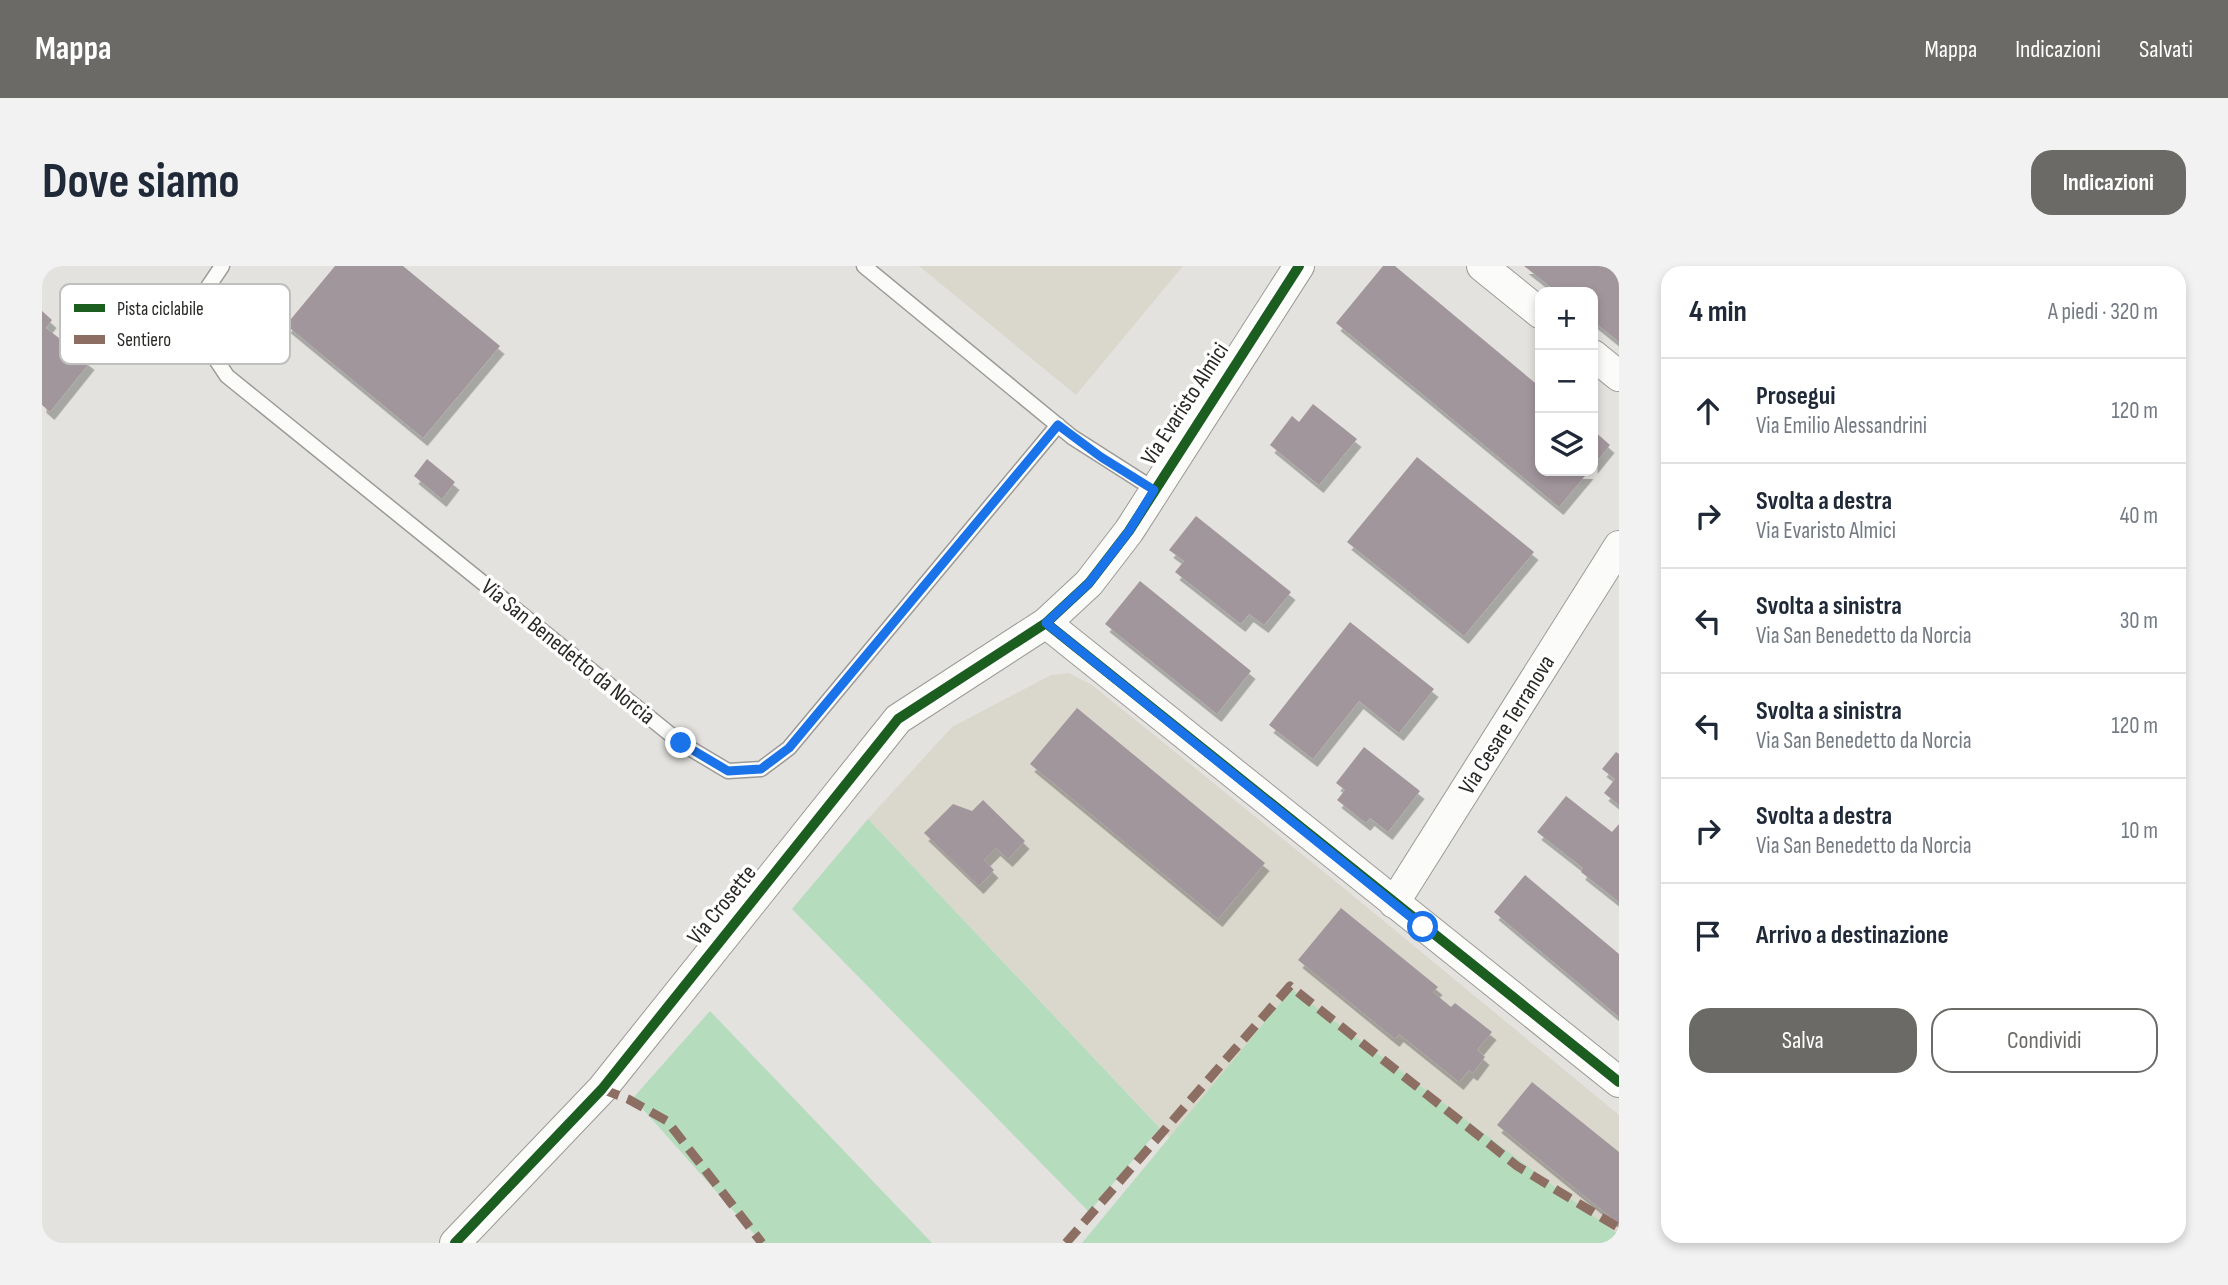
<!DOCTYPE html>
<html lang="it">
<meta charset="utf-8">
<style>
:root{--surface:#fff;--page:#f2f2f3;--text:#1f2937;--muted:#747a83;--line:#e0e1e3;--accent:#6b6a66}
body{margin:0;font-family:"Sofia Sans Condensed",sans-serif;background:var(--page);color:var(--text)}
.controls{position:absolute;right:21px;top:21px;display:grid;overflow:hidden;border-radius:14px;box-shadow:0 4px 10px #0003}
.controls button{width:63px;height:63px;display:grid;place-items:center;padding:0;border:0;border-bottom:2px solid var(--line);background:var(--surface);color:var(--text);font:35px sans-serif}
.stop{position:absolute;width:21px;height:21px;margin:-16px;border:5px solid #1a73e8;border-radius:50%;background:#fff}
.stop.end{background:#1a73e8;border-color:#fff;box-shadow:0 2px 7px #0008}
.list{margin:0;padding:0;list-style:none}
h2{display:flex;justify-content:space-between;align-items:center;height:91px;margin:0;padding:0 28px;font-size:30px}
h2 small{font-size:23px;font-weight:400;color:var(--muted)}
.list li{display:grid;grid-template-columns:46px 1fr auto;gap:21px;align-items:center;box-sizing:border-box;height:105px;padding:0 28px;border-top:2px solid var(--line)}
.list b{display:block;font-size:26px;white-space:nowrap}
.list p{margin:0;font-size:23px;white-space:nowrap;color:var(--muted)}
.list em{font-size:23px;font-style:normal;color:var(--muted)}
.actions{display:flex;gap:14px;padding:21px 28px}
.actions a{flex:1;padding:16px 0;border:2px solid var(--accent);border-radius:21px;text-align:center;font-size:24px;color:var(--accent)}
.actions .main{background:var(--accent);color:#fff}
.icon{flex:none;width:38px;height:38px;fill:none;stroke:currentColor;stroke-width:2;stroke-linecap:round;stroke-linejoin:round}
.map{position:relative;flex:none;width:1577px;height:977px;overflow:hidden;border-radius:21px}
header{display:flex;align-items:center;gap:42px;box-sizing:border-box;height:98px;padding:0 35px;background:var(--accent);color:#fff}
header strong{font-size:33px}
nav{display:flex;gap:38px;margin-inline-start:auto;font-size:24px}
.intro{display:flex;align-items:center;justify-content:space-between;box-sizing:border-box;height:168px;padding:0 42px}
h1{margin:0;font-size:49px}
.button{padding:18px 32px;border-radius:21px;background:var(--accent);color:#fff;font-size:24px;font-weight:700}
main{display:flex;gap:42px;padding:0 42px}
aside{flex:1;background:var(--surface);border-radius:21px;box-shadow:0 4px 10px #0003}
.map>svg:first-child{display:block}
.built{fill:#dad7cd}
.green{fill:#b6dcbe}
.building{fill:#a2969d;filter:url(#shadow)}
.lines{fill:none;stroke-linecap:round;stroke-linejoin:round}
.service-casing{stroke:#9b9a97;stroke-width:17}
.minor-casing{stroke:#9b9a97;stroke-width:32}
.service{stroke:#fbfbfa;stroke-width:14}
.minor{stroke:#fbfbfa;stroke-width:30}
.quiet{stroke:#8d6e63;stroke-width:9;stroke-dasharray:18 9;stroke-linecap:butt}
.cycleway-casing{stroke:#fff;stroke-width:15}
.cycleway{stroke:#1b5e20;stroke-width:10}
.route{stroke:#1a73e8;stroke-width:9}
.labels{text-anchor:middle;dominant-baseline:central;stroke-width:7;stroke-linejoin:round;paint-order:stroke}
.street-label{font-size:23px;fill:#2a2926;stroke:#fff}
.key{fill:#fff;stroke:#bfbfbe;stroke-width:2}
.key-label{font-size:19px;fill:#2a2926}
</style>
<header>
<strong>Mappa</strong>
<nav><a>Mappa</a><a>Indicazioni</a><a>Salvati</a></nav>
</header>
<div class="intro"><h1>Dove siamo</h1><a class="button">Indicazioni</a></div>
<main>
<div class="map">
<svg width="1577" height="977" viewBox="0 0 1577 977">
<defs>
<filter id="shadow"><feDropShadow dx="4.5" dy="8" stdDeviation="0" flood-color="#0004"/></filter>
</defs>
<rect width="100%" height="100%" fill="#e3e2de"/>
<path class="built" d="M877,0H1141L1034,129Z
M1027,407L1050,419L1298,619L1577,849V969L1250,723L1128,872L826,553L910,461L1009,409Z"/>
<path class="green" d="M826,553L1118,862L1047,946L750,643Z
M1250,723L1577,969V977H1040Z
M668,745L890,977H720L591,832Z"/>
<path class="building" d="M293,0H361L458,80L381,172L244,59Z
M1341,0H1353L1498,121V205H1547L1517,241L1294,57Z
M1482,0H1577V76L1551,55V26H1515Z
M0,45L10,54L4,62L48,96L8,146L0,139Z
M1271,138L1315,173L1277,219L1228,179L1250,150L1257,156Z
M1551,164L1568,179L1551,200Z
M1375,191L1492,286L1422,370L1305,276Z
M385,193L413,216L400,233L372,210Z
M1154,250L1249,326L1222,359L1207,348L1199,358L1133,306L1142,295L1127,284Z
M1098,315L1209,405L1175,448L1063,358Z
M1308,356L1392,423L1357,467L1317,435L1271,493L1227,459Z
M1035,442L1223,597L1176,653L988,498Z
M1322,481L1378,525L1346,566L1328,552L1324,557L1295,534L1303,524L1294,517Z
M1574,486L1577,488V539L1562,527L1573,513L1560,503Z
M1524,530L1570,566L1577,558V636L1539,606L1541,602L1495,566Z
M941,534L983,575L966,593L954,582L942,594L952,604L937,620L882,567L911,538L930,545Z
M1483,609L1577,688V751L1452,646Z
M1299,642L1396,721L1391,726L1409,741L1413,737L1450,766L1435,784L1443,791L1431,807L1427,804L1417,816L1357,768L1353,773L1256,694Z
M1490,816L1577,886V958L1455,859Z"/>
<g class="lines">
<g class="service-casing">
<path id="service" d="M180,0L166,21L157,68L185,110L639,477L686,505L719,503L747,482L1016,159
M822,0L1030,171L1113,224"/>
</g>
<g class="minor-casing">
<path id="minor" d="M1440,0L1498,47
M1551,89L1577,110
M1004,357L1577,816
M1352,637L1577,280
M413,977L560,823L856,453L1004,357L1047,317L1087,265L1257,0"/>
</g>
<use href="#service" class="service"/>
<use href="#minor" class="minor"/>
<path class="quiet" d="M560,823L586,833L625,855L720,977
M1024,977L1248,720L1475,900L1577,962"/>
<g class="cycleway-casing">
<path id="cycleway" d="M1004,357L1577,816
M413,977L560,823L856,453L1004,357L1047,317L1087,265L1257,0"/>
</g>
<use href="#cycleway" class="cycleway"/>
</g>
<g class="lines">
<path class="route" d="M639,477L686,505L719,503L747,482L1016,159L1059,191L1112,224L1087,265L1047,317L1004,357L1381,661"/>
</g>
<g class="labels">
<g class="street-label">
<text transform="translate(1143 138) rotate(-57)">Via Evaristo Almici</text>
<text transform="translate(526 386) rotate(39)">Via San Benedetto da Norcia</text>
<text transform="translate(1465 459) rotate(-58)">Via Cesare Terranova</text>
<text transform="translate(680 639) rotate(-51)">Via Crosette</text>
</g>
</g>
<rect x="18" y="18" width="230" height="80" rx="10" class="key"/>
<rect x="32" y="38" width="31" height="8" fill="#1b5e20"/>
<rect x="32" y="69" width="31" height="9" fill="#8d6e63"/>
<g class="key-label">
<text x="75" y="49">Pista ciclabile</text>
<text x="75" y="80">Sentiero</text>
</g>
</svg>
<div class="controls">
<button>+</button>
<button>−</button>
<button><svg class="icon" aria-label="layers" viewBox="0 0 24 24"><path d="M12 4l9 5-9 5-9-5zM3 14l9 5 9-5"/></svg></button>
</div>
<div class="stop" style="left:1381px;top:661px"></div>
<div class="stop end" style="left:639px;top:477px"></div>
</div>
<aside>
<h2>4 min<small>A piedi · 320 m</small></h2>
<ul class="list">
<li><svg class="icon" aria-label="ahead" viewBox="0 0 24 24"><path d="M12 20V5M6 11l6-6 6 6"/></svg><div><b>Prosegui</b><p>Via Emilio Alessandrini</p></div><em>120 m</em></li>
<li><svg class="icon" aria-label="right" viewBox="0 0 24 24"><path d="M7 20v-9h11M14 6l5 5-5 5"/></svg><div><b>Svolta a destra</b><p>Via Evaristo Almici</p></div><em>40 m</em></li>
<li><svg class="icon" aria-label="left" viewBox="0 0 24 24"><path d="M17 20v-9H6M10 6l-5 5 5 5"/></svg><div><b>Svolta a sinistra</b><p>Via San Benedetto da Norcia</p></div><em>30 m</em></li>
<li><svg class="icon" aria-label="left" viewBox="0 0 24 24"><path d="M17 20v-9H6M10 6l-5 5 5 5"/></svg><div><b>Svolta a sinistra</b><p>Via San Benedetto da Norcia</p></div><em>120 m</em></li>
<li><svg class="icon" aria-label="right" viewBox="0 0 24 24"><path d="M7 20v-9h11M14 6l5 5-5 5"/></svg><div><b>Svolta a destra</b><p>Via San Benedetto da Norcia</p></div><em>10 m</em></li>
<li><svg class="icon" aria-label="arrive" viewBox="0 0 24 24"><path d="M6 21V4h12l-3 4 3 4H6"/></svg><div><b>Arrivo a destinazione</b></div></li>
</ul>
<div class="actions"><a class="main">Salva</a><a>Condividi</a></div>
</aside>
</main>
